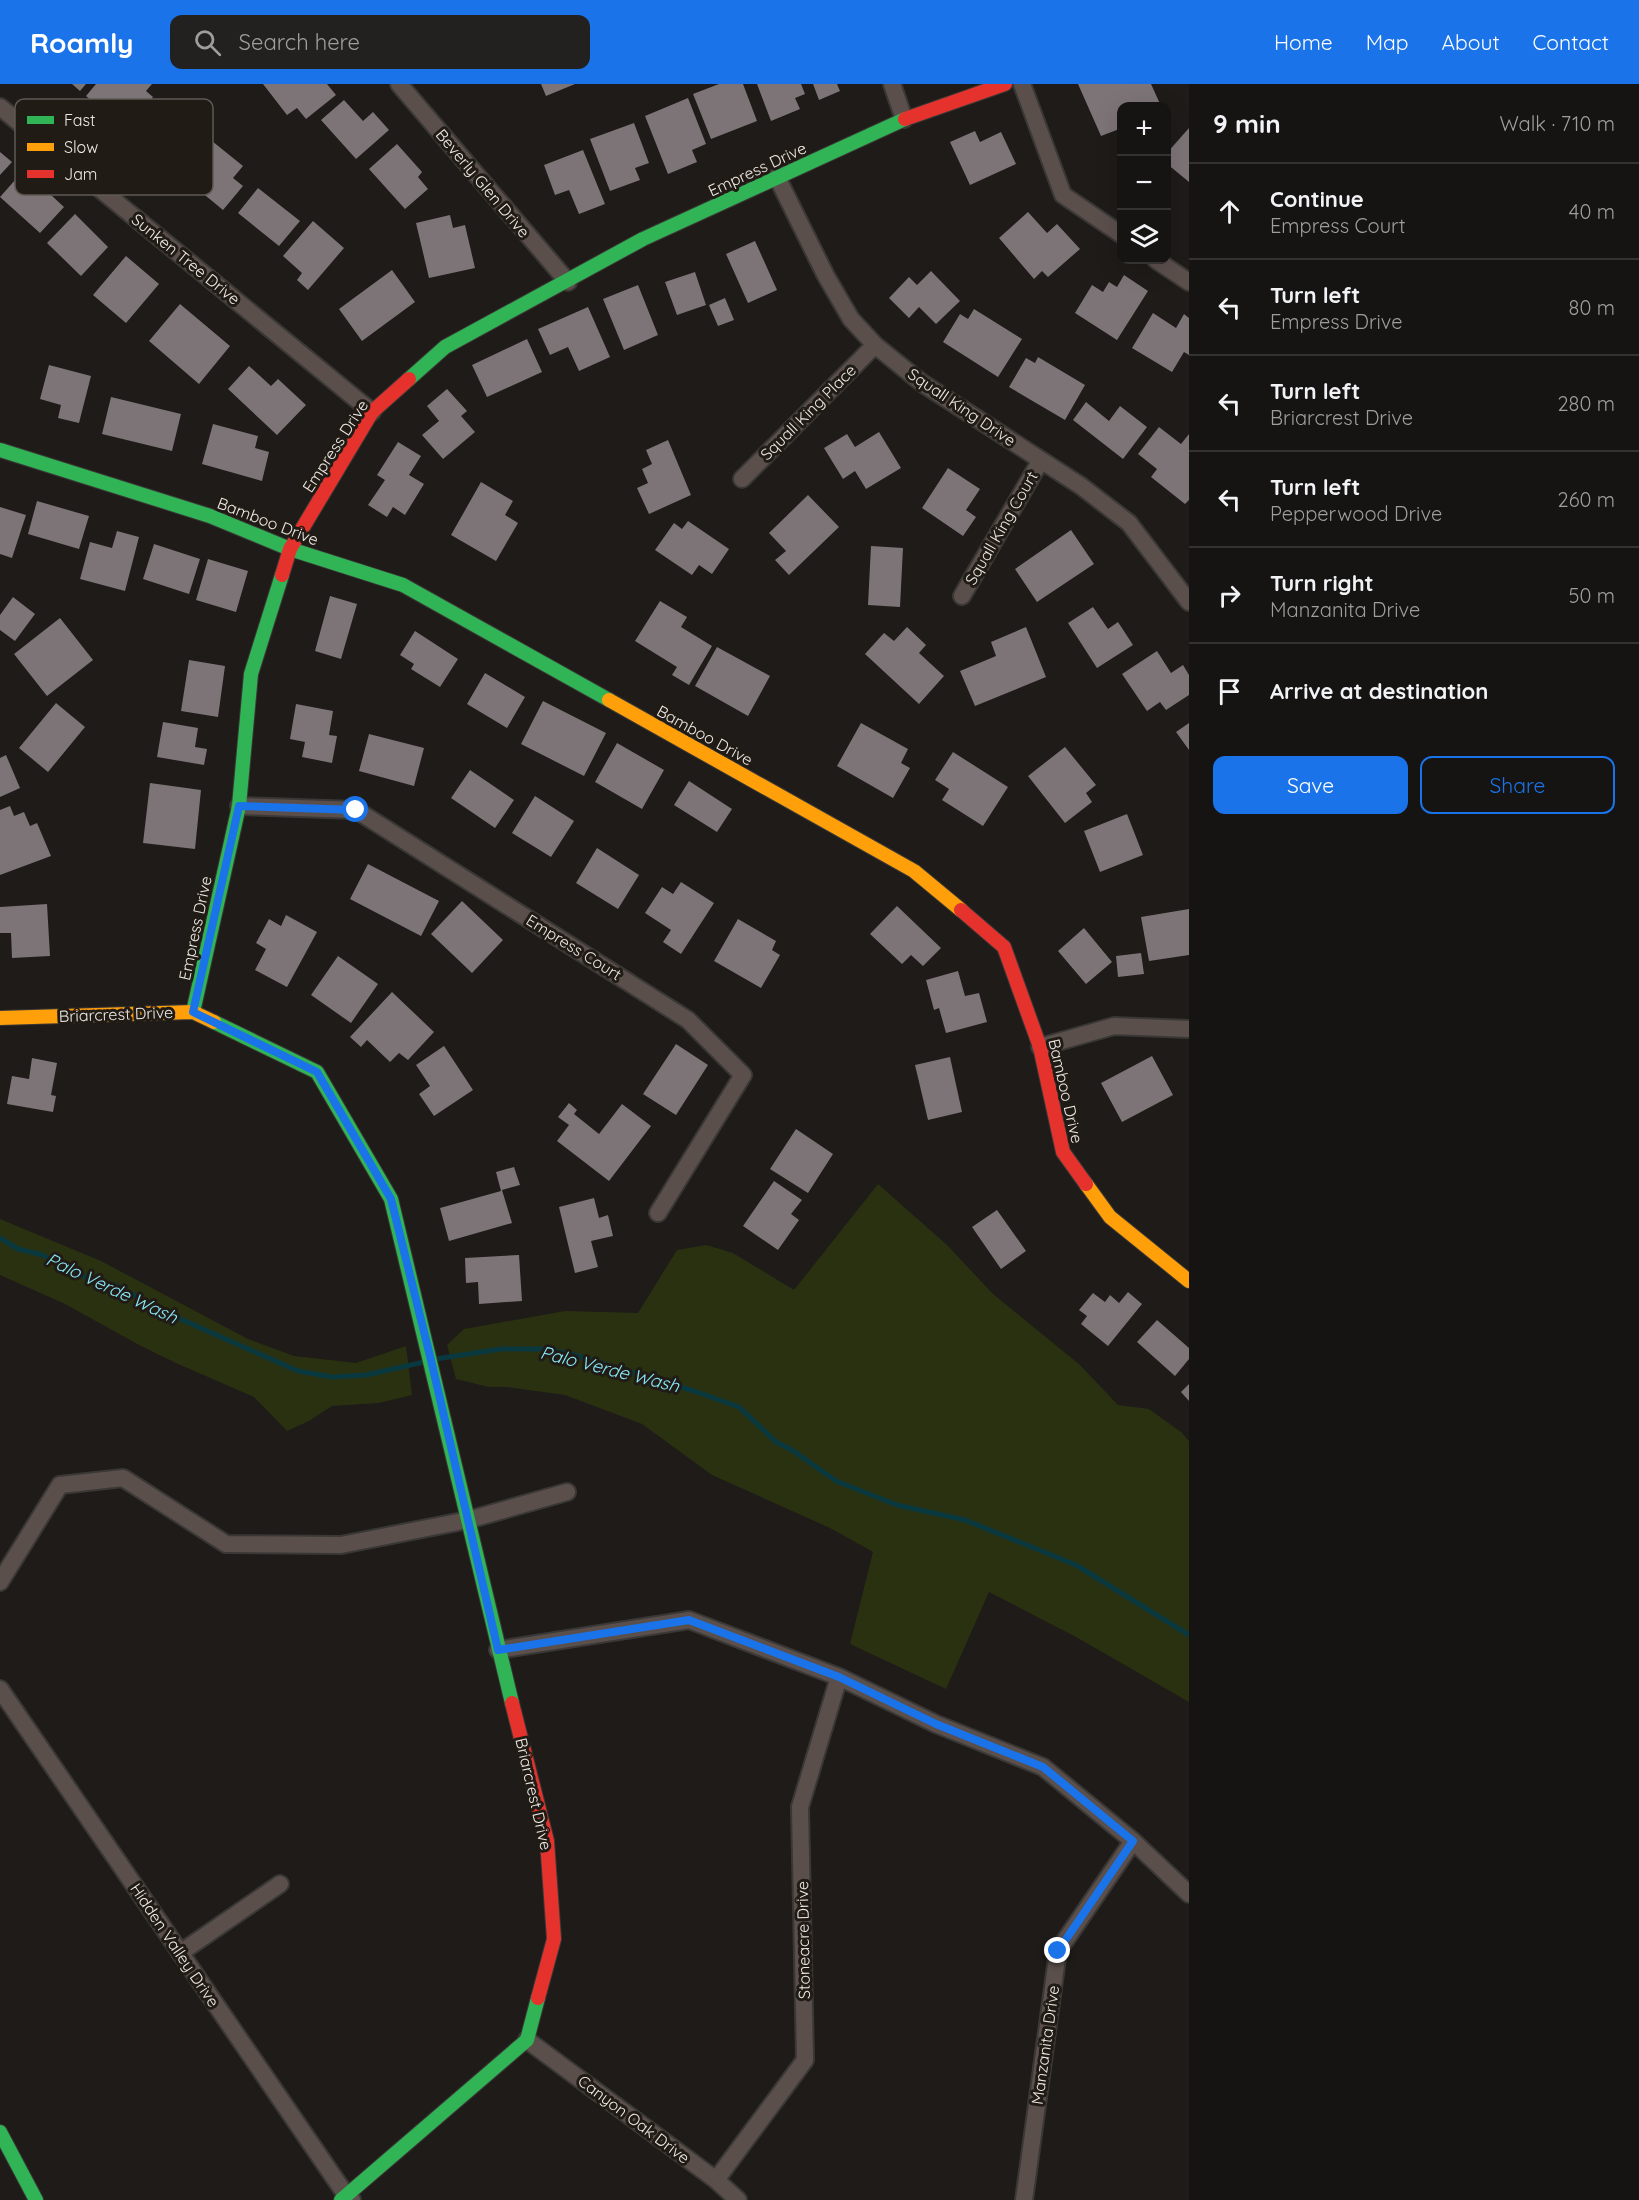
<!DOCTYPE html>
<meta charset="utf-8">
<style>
:root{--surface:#161412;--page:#232120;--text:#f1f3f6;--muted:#9e9e9f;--line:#353332;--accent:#1a73e8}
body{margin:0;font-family:Quicksand,sans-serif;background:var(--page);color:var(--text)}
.controls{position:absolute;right:18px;top:18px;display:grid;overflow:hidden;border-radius:12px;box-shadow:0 6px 24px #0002}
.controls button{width:54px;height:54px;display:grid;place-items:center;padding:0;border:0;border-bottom:2px solid var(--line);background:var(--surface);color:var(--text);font:30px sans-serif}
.stop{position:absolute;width:18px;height:18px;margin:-14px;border:4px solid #1a73e8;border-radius:50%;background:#fff}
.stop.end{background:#1a73e8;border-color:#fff;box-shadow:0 2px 6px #0008}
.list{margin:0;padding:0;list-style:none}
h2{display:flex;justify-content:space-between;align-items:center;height:78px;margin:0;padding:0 24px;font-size:26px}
h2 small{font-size:20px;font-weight:400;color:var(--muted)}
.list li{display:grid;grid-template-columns:39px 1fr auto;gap:18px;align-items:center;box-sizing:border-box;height:96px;padding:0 24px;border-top:2px solid var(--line)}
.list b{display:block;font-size:22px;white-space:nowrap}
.list p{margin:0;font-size:20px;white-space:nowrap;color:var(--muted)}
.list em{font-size:20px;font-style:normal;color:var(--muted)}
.actions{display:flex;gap:12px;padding:18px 24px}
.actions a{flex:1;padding:14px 0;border:2px solid var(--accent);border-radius:12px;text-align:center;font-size:21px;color:var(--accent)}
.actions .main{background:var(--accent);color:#fff}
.icon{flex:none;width:33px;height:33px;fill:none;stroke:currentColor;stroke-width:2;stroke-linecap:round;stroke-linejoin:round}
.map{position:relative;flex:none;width:1189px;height:2116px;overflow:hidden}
header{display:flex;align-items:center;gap:36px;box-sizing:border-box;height:84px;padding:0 30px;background:var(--accent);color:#fff}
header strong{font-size:28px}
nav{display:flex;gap:33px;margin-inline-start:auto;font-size:21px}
.search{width:420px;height:54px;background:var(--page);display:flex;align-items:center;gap:15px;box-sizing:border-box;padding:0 21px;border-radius:12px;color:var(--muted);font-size:22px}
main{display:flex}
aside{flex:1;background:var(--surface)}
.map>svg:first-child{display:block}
.green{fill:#2a3111}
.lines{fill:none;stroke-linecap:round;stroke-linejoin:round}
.stream{stroke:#0a383f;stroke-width:5}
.building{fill:#7d7477}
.street-casing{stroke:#3a3836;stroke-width:20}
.fast-casing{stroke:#3a3836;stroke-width:16}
.slow-casing{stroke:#3a3836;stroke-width:16}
.jam-casing{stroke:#3a3836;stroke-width:16}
.street{stroke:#5b4f4c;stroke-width:16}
.fast{stroke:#30b455;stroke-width:14}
.slow{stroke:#ff9f0a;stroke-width:14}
.jam{stroke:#e5322d;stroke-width:14}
.route{stroke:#1a73e8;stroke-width:8}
.labels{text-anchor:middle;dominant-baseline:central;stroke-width:6;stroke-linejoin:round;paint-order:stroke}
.street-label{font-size:16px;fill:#efeae6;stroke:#211b15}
.water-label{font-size:18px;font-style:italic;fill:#88e9fa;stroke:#211b15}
.key{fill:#211b15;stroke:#5f5954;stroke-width:1.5}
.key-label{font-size:16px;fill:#efeae6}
</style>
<header>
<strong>Roamly</strong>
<div class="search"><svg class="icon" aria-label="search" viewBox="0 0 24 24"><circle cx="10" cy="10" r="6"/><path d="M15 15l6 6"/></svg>Search here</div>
<nav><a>Home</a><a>Map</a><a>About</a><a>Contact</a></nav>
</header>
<main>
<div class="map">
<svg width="1189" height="2116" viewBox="0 0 1189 2116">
<rect width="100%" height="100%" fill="#1e1b18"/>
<path class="green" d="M878,1100L947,1161L993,1210L1080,1281L1118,1321L1149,1325L1181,1348L1189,1357V1618L1076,1553L989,1508L946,1605L850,1560L873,1468L830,1444L712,1391L642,1340L565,1311L506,1303H489L456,1295L447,1261L464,1245L565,1227L638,1229L677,1166L706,1161L733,1169L794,1206Z
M0,1135L101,1177L248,1255L294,1272L356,1279L406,1262L412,1311L379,1319L332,1322L309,1337L287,1347L254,1313L178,1280L139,1261L65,1220L0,1191Z"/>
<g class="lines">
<path class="stream" d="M0,1154L18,1165L43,1171L69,1188L117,1202L169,1230L298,1287L332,1293L366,1291L424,1278
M436,1275L501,1265H546L571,1270L694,1307L739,1323L776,1358L792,1366L836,1397L897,1421L965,1436L1076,1481L1189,1551"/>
</g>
<path class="building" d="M72,0H86L80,7Z
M96,0H152L146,7L153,13L123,49L100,29L106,22L101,18L98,22L86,12Z
M263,0H327L336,11L306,35L297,24L287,31Z
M541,0H575L546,12Z
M719,0H743L757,37L711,55L693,10Z
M757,0H801L805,10L795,14L800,25L771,37Z
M813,0H837L840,7L819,16Z
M1078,0H1151L1161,22H1122V44L1101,52Z
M688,14L706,60L692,66L697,78L668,90L645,32Z
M344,16L363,37L373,28L389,46L356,75L321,36Z
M634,39L649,79L635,84L640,96L610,107L590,55Z
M1189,44V98L1166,79V70Z
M975,47L980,58L1001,48L1016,80L970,101L950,58Z
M212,57L243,82L233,94L243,102L223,126L183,93Z
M397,60L422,88L418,93L428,105L405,125L369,85Z
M583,66L605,120L579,130L569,106L555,111L544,81Z
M0,68L12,78L0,91Z
M24,86L64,123L40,149L0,113Z
M258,104L300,137L279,162L238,129Z
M1028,128L1047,149L1057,140L1080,165L1048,193L1042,187L1034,195L999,154Z
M75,130L108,163L81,192L47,159Z
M450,131L453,144L465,141L475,184L429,194L416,139Z
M313,137L344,164L308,206L297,196L302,189L283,172Z
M755,157L777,206L748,219L726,170Z
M126,172L159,200L126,239L93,211Z
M392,186L415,218L362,257L339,225Z
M931,187L960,217L936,240L919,223L909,234L889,214L909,193L917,201Z
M695,188L706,221L677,231L665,198Z
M1124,191L1148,207L1117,256L1075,229L1092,201L1103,208L1109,198L1117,203Z
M638,201L658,251L624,266L603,215Z
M725,214L734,236L718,242L709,221Z
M180,220L230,262L199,300L149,257Z
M588,223L610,273L579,287L568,263L550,271L538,245Z
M974,225L1022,255L998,293L943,258L960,230L968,235Z
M1153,229L1176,244L1184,230L1189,234V271L1184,268L1172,288L1132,264Z
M527,255L542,288L487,313L472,281Z
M1038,273L1085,301L1065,336L1009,303L1026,274L1035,279Z
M49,281L91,292L79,339L58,334L61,321L40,315Z
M249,282L271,302L278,295L306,321L277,351L228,305Z
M447,305L467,327L461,332L475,348L443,375L422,351L439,337L427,322Z
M111,313L181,330L172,367L102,350Z
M1086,318L1109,337L1120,322L1147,343L1123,375L1073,336Z
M213,340L258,352L255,364L269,368L262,397L202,380Z
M1159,343L1181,360L1189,350V416L1185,420L1151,393L1157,385L1138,370Z
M879,348L901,384L866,405L855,387L843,395L824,364L847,350L855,363Z
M668,356L691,411L649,430L637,404L648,399L642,385L652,380L646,366Z
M398,358L421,372L409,391L424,400L405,431L393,423L387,433L368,421L385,396L377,391Z
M948,384L980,405L966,426L976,433L963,452L922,424Z
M481,398L513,417L505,431L518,439L496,477L451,451Z
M808,411L839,443L789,491L775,476L786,467L769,449Z
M37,417L89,432L79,465L28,450Z
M0,423L26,431L12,474L0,470Z
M688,437L729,465L712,490L699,481L692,491L655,466L674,439L682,445Z
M1071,446L1094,480L1037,518L1015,485Z
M117,447L139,453L125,507L80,495L90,458L112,464Z
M154,460L200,475L189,510L143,495Z
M871,462L903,464L900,523L868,521Z
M208,475L248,487L236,528L196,516Z
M330,512L357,520L341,575L315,567Z
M13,513L35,530L15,557L0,546V531Z
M660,517L687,533L681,543L712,562L689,601L672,591L677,583L635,557Z
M1093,523L1108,545L1118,538L1133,561L1097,584L1068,539Z
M60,534L93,576L47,612L14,570Z
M907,543L926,561L919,569L944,592L919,620L865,570L884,549L894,557Z
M1026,543L1046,593L975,622L960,587L996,572L991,558Z
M415,547L458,575L440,603L411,585L414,580L400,571Z
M717,563L770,592L748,632L695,602Z
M1157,567L1171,589L1183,581L1189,591V611L1166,626L1160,618L1147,627L1122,590Z
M189,576L225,582L218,633L181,627Z
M485,589L525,613L507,644L467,620Z
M543,617L606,649L584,692L521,660Z
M56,619L85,643L48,688L19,664Z
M296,620L333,627L329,651L337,652L332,679L302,673L305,658L290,655Z
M163,638L198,644L195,663L207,665L204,681L157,673Z
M861,639L908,665L901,679L910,684L893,714L837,682Z
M1189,639V666L1176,648Z
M369,650L424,664L414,702L359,687Z
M617,659L664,686L642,725L595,698Z
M1065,663L1096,701L1086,709L1092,718L1065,739L1028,692Z
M953,668L1008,703L983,742L942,716L949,705L935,696Z
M6,671L20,704L0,713V674Z
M470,686L514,716L495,744L451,714Z
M689,697L732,725L717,748L674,721Z
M150,699L201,706L195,765L143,759Z
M535,712L574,737L551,773L512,749Z
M10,722L14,732L24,728L30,742L37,739L51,772L0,791V726Z
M1127,730L1143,771L1100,788L1084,747Z
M597,764L639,791L618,825L576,799Z
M368,780L439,817L421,852L350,815Z
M681,798L714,819L681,870L663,858L671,846L645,829L662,803L673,810Z
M462,817L503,856L472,889L431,850Z
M47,820L50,872L12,874L11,849H0V823Z
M897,822L941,864L923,882L911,871L902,880L870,850Z
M1189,825V871L1149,877L1141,833Z
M286,831L317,848L287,903L255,886L266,865L256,859L269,835L281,842Z
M738,835L776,857L772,866L780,871L761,904L714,877Z
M1084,844L1112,878L1086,900L1058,867Z
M1141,869L1144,890L1118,893L1116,872Z
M338,872L378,900L351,939L311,911Z
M958,887L965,912L979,909L987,938L946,949L939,924L934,926L926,896Z
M392,908L434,948L408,976L399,969L390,978L367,956L361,963L350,953Z
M676,960L708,981L676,1031L643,1010Z
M444,962L473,1006L434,1032L419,1010L430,1002L416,981Z
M1152,972L1173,1011L1122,1038L1101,999Z
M950,973L962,1028L928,1036L915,981Z
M32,974L57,979L51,1011L56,1012L53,1028L7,1020L12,992L29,995Z
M569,1019L577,1026L574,1030L599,1050L622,1020L651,1042L609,1097L557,1057L569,1041L558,1033Z
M796,1045L833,1070L808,1109L770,1085Z
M514,1083L520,1101L502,1106L512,1139L449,1157L440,1124L501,1107L496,1088Z
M774,1097L802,1116L791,1130L799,1136L778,1166L743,1142Z
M594,1114L599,1134L608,1131L613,1152L591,1157L598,1183L575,1189L559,1123Z
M997,1126L1026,1167L1001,1185L972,1143Z
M519,1171L522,1217L479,1220L478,1198L466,1199L465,1174Z
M1128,1208L1142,1220L1108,1262L1081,1240L1087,1232L1079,1226L1093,1209L1105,1218L1110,1211L1119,1219Z
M1157,1236L1189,1264V1275L1175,1292L1137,1258Z
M1189,1300V1317L1181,1308Z"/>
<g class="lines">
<g class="street-casing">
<path id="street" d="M399,0L568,198
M892,0L904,35
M1022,0L1063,111L1122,151
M0,23L372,328
M777,93L826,192L851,235L875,261L922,299L1081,402L1129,439L1189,518
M1156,176L1189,198
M742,395L875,261
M962,512L1041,376
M239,722L356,726L688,936L743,991L658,1129
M1040,963L1114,942L1189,945
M0,1498L60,1401L123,1394L226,1460L341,1461L468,1436L567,1408
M498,1566L689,1536L839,1593L936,1640L1043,1683L1133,1757L1189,1810
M0,1605L346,2111L352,2116
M180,1869L280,1800
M527,1956L716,2096L738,2116
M716,2096L805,1976L800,1723L839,1593
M1024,2116L1058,1867L1133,1757"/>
</g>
<g class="fast-casing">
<path id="fast" d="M409,295L445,263L643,155L905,35
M0,366L210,432L290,465L403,501L609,616
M193,928L239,722L251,590L282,491
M214,938L317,988L391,1115L512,1619
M0,2048L36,2116
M341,2116L527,1956L538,1914"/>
</g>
<g class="slow-casing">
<path id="slow" d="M609,616L914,787L961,826
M0,934L193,928L214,938
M1086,1100L1110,1133L1189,1197"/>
</g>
<g class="jam-casing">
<path id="jam" d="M905,35L1005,0
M282,491L290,465L372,328L409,295
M961,826L1004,863L1040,963L1063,1068L1086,1100
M512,1619L547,1757L554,1855L538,1914"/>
</g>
<use href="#street" class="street"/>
<use href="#fast" class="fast"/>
<use href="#slow" class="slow"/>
<use href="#jam" class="jam"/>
</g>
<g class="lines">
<path class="route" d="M356,726L239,722L193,928L317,988L391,1115L431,1276L498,1566L689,1536L839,1593L936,1640L1043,1683L1133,1757L1058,1867"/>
</g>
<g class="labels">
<g class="street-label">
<text transform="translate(757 85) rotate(-25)">Empress Drive</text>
<text transform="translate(483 99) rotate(50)">Beverly Glen Drive</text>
<text transform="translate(186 175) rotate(39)">Sunken Tree Drive</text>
<text transform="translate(962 323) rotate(34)">Squall King Drive</text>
<text transform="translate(808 328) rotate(-45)">Squall King Place</text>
<text transform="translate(335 362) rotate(-57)">Empress Drive</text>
<text transform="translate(268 437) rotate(21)">Bamboo Drive</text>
<text transform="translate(1001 444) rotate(-60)">Squall King Court</text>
<text transform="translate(705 651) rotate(29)">Bamboo Drive</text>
<text transform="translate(195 844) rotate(-78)">Empress Drive</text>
<text transform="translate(574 863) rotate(32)">Empress Court</text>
<text transform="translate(116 930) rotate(-2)">Briarcrest Drive</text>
<text transform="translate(1066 1007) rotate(77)">Bamboo Drive</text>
<text transform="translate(534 1710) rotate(77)">Briarcrest Drive</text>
<text transform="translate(803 1856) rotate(-91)">Stoneacre Drive</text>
<text transform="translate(175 1861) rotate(56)">Hidden Valley Drive</text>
<text transform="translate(1045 1961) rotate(-82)">Manzanita Drive</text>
<text transform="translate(634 2035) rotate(37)">Canyon Oak Drive</text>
</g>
<g class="water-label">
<text transform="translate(112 1204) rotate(25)">Palo Verde Wash</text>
<text transform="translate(610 1285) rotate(14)">Palo Verde Wash</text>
</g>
</g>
<rect x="15" y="15" width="198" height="96" rx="9" class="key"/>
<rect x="27" y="32" width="27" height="8" fill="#30b455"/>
<rect x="27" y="59" width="27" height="8" fill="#ff9f0a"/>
<rect x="27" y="86" width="27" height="8" fill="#e5322d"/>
<g class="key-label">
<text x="64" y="42">Fast</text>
<text x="64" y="69">Slow</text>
<text x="64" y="96">Jam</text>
</g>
</svg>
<div class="controls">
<button>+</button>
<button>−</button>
<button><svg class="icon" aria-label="layers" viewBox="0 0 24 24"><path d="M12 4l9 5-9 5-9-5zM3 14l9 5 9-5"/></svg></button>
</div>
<div class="stop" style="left:356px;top:726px"></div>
<div class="stop end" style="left:1058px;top:1867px"></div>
</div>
<aside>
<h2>9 min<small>Walk · 710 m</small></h2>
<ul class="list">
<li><svg class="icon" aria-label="ahead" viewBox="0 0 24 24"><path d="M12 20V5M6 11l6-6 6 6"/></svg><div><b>Continue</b><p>Empress Court</p></div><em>40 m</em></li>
<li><svg class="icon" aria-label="left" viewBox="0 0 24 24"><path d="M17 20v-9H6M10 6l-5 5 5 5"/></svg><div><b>Turn left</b><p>Empress Drive</p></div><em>80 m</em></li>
<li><svg class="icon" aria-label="left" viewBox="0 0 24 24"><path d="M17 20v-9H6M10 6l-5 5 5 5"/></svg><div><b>Turn left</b><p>Briarcrest Drive</p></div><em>280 m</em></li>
<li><svg class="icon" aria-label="left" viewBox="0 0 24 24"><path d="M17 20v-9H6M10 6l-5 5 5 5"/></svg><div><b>Turn left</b><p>Pepperwood Drive</p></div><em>260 m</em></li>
<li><svg class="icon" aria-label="right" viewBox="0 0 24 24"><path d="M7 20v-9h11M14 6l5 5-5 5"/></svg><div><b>Turn right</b><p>Manzanita Drive</p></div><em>50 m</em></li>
<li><svg class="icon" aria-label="arrive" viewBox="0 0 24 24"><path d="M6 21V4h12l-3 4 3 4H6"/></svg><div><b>Arrive at destination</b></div></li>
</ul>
<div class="actions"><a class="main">Save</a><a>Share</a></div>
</aside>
</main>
